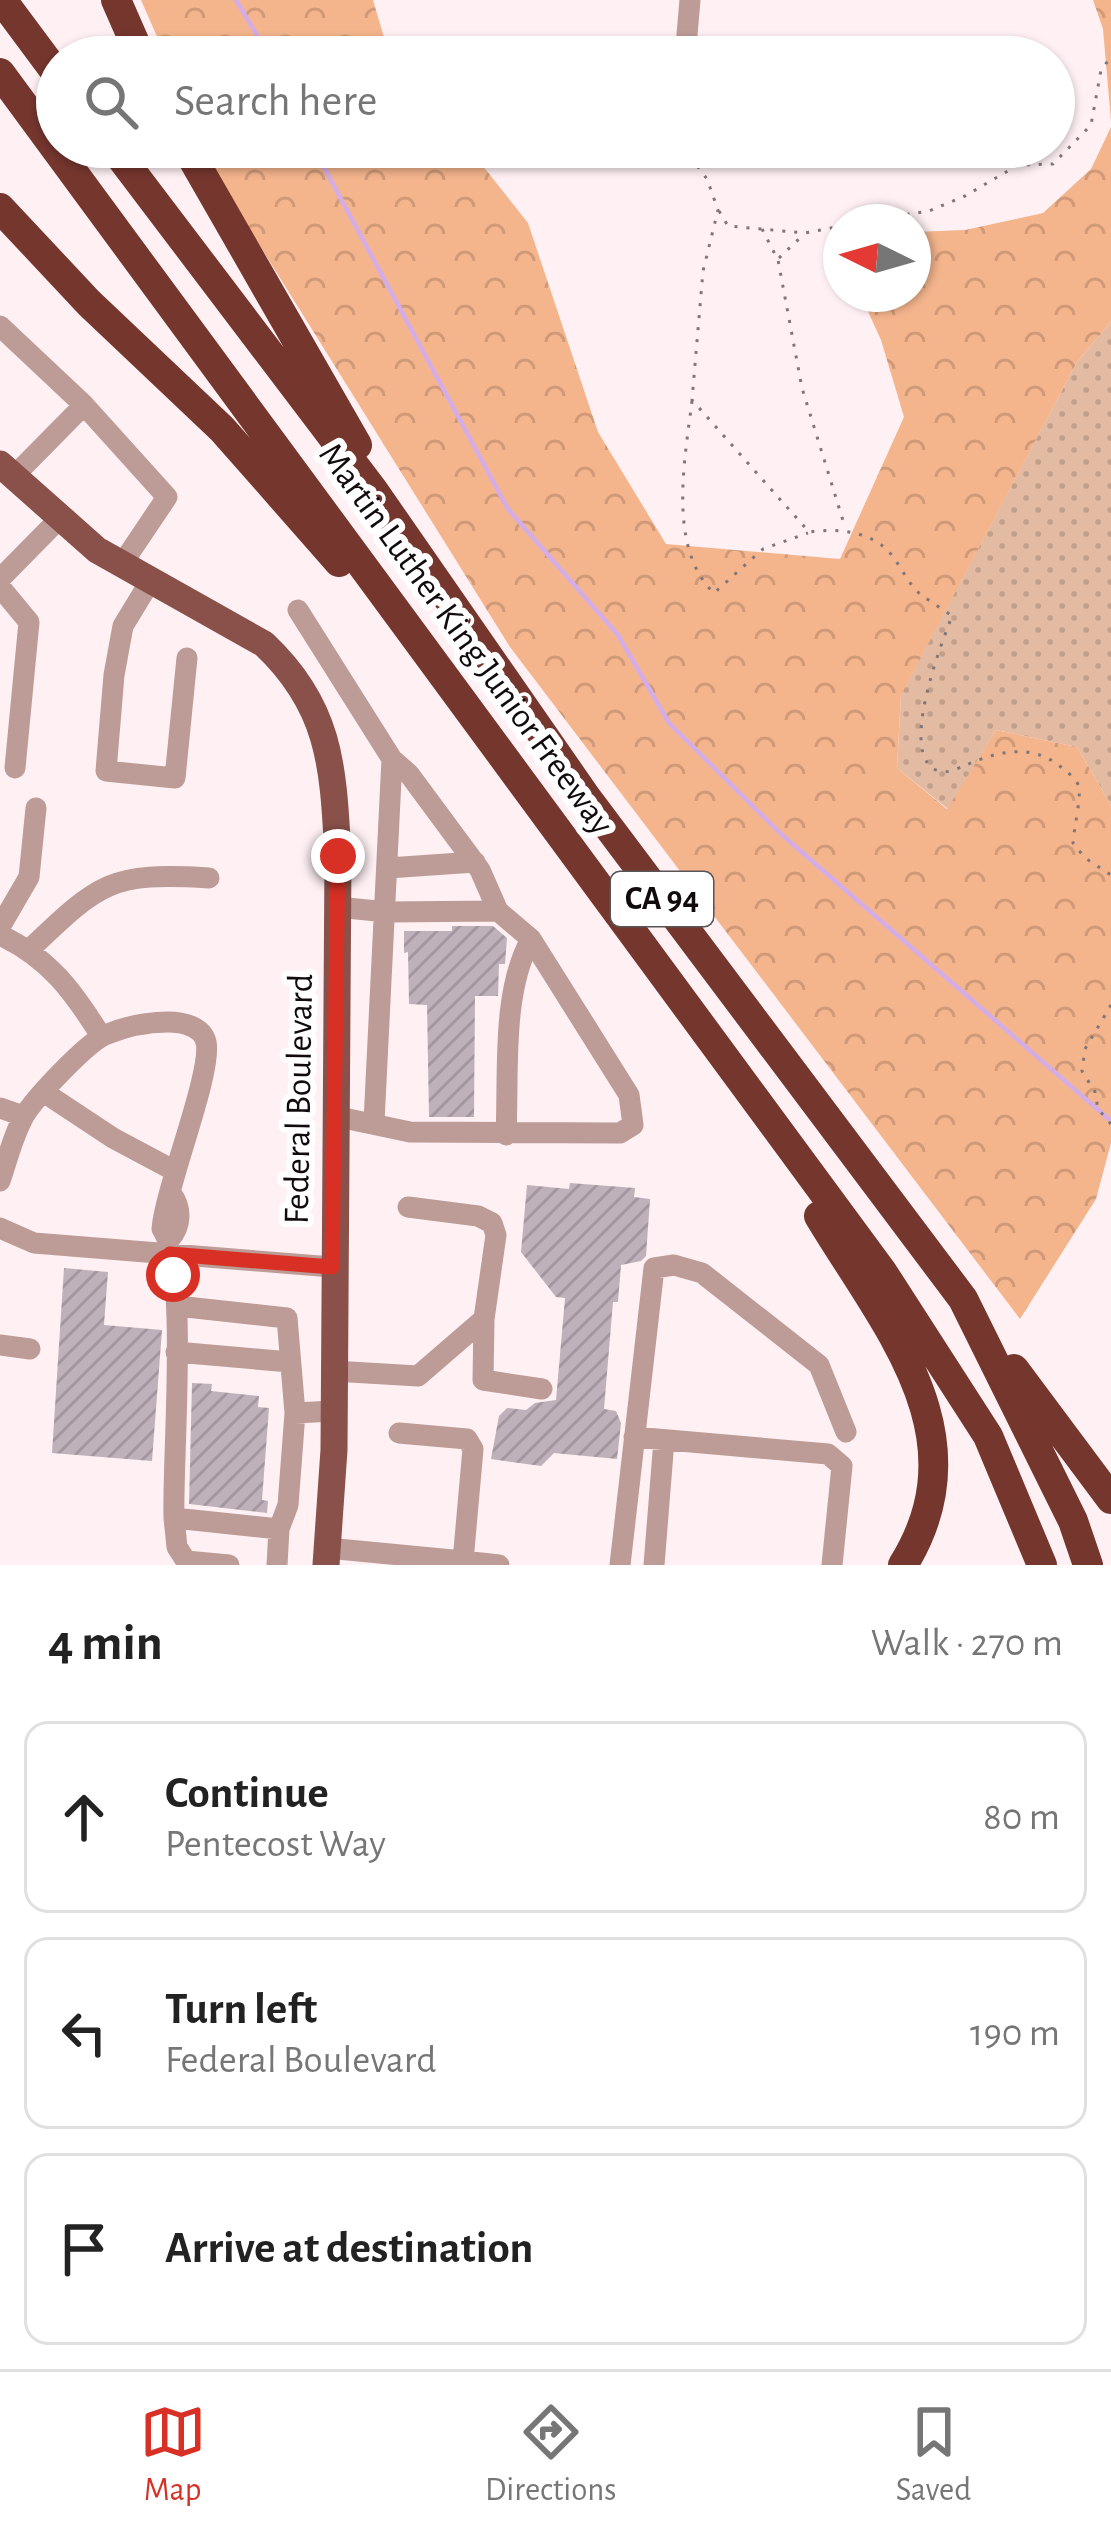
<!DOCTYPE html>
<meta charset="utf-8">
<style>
:root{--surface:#fff;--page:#f2f2f2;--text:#222;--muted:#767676;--line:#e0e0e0;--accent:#d93025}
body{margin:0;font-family:"Alegreya Sans",sans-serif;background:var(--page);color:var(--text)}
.compass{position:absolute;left:823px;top:204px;width:108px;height:108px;border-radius:50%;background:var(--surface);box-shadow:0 3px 9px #0004;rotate:275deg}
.stop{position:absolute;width:36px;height:36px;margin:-27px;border:9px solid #d93025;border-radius:50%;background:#fff}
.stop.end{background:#d93025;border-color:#fff;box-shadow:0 3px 12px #0008}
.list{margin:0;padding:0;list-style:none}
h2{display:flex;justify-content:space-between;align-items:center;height:156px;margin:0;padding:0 48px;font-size:51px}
h2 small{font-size:39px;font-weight:400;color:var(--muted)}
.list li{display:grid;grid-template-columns:78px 1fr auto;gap:36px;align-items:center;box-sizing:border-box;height:192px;margin:0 24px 24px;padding:0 24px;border:3px solid var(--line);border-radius:24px}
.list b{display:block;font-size:45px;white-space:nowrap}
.list p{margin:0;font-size:39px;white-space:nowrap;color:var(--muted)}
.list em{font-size:39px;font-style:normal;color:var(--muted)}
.icon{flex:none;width:66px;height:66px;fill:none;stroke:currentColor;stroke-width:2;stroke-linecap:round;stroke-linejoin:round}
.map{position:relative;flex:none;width:1111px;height:1565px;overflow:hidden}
.search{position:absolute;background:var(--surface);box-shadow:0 3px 9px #0004;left:36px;right:36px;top:36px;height:132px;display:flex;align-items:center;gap:30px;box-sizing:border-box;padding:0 42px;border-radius:66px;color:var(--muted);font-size:45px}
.sheet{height:804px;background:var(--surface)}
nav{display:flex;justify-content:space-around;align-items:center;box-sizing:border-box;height:168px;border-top:3px solid var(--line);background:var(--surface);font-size:33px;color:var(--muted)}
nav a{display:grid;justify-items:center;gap:6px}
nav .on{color:var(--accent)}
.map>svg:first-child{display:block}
.grass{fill:url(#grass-dots)}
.forest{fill:url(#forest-crowns)}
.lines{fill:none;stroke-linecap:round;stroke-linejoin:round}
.stream{stroke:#d4ade7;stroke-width:4.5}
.building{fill:url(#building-hatch)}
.path{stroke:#807678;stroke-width:3;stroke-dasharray:3 9;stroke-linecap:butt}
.minor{stroke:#bd9b96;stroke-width:21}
.major{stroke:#895149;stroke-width:27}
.highway{stroke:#75362e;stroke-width:30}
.route{stroke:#d93025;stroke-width:15}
.labels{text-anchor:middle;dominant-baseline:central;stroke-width:12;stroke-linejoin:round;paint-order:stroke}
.shield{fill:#fff;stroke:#585456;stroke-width:3}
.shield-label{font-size:33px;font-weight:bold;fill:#110b0d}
.street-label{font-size:36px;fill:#110b0d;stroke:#fff}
</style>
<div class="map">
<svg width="1111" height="1565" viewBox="0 0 1111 1565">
<defs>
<pattern id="grass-dots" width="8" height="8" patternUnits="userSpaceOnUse" patternTransform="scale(3)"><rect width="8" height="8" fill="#e3bba3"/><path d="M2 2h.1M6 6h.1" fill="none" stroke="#c29f8b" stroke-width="1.8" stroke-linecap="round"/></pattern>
<pattern id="forest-crowns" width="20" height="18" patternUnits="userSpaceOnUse" patternTransform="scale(3)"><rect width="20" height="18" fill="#f4b58d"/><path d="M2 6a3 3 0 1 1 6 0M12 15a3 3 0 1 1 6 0" fill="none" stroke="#d09a78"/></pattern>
<pattern id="building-hatch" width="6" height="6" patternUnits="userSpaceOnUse" patternTransform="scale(3)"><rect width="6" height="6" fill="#bfb1ba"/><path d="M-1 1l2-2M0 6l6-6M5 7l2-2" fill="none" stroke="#a3979f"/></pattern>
</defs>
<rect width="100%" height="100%" fill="#fef0f3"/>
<path class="grass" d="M1111,322V805L1077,747L996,730L948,809L897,768L901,694L1077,362Z"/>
<path class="forest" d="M141,0H373L386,44L396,57H166Z
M1093,0H1111V121L1103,29Z
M1111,127V322L1077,362L901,695L897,768L947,809L996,730L1077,747L1111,805V1143L1096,1199L1020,1319L510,647L217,177L204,147H468L528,223L598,432L666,544L840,559L904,417L881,340L860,294H913V232L965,230L1043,213L1091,169Z"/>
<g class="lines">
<path class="stream" d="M236,0L270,57
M313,147L508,509L618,635L669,723L781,834L1111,1121"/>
</g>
<path class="building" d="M452,926H493L507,938L505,964H499L498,996H475L474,1117H429L427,1005L409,1004L408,952L404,953V931H452Z
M570,1183L635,1188L634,1197L650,1199L646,1256L641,1261L621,1265L618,1302H613L604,1409L616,1411L621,1423L617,1459L554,1453L541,1466L491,1459L499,1416L507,1408L526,1410L535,1403L556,1400L565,1298L556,1297L521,1252L527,1185L569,1189Z
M64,1268L108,1272L104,1325L162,1330L152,1461L52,1453Z
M192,1383L212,1384L211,1391L259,1396L258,1407L269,1408L262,1500L268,1501L267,1513L189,1504Z"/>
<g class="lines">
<path class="path" d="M683,147L707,179L718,210L703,271L692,400L809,532C837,528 871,531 890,553C901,566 907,582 919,593C929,601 941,608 952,616C942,642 896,759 939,771C948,774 958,768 966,765C998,751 1032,743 1061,767C1067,772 1077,779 1079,787C1081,798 1074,828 1073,843L1085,858L1111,875
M719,211L728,226L805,233L841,226
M859,222L929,211L965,196L1018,165L1053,164L1091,125L1101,70L1111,57
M762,229L778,260L802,388L845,527
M779,258L802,236
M692,401C685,459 667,548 714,593L763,549L808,533
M1111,1005L1085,1049L1082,1071L1095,1092L1098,1109L1111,1124"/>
<path class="minor" d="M685,57L690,0
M0,326L84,405L167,497L122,564
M13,477L84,405
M0,579L61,517
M151,580L123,626L114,675L106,771L175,778L187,658
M0,587L29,622L15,768
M298,610L392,759
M388,868L475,862
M337,907L387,912L498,911
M0,927L29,877L36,808
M0,935C49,958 73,991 101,1036
M30,949C100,882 111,872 209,878
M45,1093L113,1138L173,1170
M0,1108L23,1116
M334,1116L410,1132L620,1133L633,1125L629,1095L531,939L498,911L480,870L409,774L392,759L374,1122
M506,1135C509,1074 501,993 531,939
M0,1181C7,1161 12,1139 22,1120C30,1102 87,1043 105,1035C124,1027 148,1022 168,1022C182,1022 202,1026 206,1042C213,1071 165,1189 162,1229C189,1269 172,1460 174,1518L177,1547L186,1561L229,1565
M408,1207L478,1216L492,1223L496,1235L484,1319
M0,1228L34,1243L332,1267
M169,1240C182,1226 182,1208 171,1193
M177,1306L287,1318L295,1413L334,1411
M0,1345L30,1349
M176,1352L290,1362
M333,1371L418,1376L484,1319L483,1380L542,1389
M399,1433L467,1439L473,1449L463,1561L499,1565
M634,1437L828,1454L842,1466L832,1565
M174,1518L279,1529
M327,1548L463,1561V1565
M277,1565L279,1529L288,1505L295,1413
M620,1565L654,1268L674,1265L702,1273L819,1365L846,1432
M654,1565L664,1440"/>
<path class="major" d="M0,464L97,550L264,644C332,708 333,769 338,856L334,1450L326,1565"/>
<path class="highway" d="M2,0L57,74
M116,0L141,57
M0,73L883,1273L988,1436L1042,1565
M113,147L373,490L586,797L963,1299L1073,1521L1088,1565
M186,147L357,445
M0,208L89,303L222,429L339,562
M819,1216C885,1326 984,1435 903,1565
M1014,1369L1111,1499"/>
</g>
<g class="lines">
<path class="route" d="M173,1275L170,1254L332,1267L338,856"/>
</g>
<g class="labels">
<rect class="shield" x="611" y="872" width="102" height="54" rx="9"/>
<g class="shield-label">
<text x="662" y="899">CA 94</text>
</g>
<g class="street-label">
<text transform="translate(466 639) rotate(54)">Martin Luther King Junior Freeway</text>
<text transform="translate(299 1099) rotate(-89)">Federal Boulevard</text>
</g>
</g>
</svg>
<svg class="compass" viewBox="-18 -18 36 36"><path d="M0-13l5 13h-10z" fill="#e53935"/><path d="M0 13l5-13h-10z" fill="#767676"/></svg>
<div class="stop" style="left:173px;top:1275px"></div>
<div class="stop end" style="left:338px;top:856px"></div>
<div class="search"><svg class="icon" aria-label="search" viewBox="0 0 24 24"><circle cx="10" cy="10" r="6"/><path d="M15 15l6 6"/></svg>Search here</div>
</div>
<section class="sheet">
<h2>4 min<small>Walk · 270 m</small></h2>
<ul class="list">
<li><svg class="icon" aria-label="ahead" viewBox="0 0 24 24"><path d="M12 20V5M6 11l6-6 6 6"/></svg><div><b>Continue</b><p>Pentecost Way</p></div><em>80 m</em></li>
<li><svg class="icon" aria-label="left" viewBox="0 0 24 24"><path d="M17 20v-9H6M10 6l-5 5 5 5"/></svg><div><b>Turn left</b><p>Federal Boulevard</p></div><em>190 m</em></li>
<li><svg class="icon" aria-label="arrive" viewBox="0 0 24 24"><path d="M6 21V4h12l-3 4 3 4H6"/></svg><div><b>Arrive at destination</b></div></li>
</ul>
</section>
<nav>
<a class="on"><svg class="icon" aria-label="map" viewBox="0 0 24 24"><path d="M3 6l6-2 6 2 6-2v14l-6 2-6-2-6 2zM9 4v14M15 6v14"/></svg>Map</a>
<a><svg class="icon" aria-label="directions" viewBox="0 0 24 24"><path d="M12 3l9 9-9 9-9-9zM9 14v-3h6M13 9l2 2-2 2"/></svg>Directions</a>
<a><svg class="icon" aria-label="saved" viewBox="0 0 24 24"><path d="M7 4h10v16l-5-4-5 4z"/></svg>Saved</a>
</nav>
